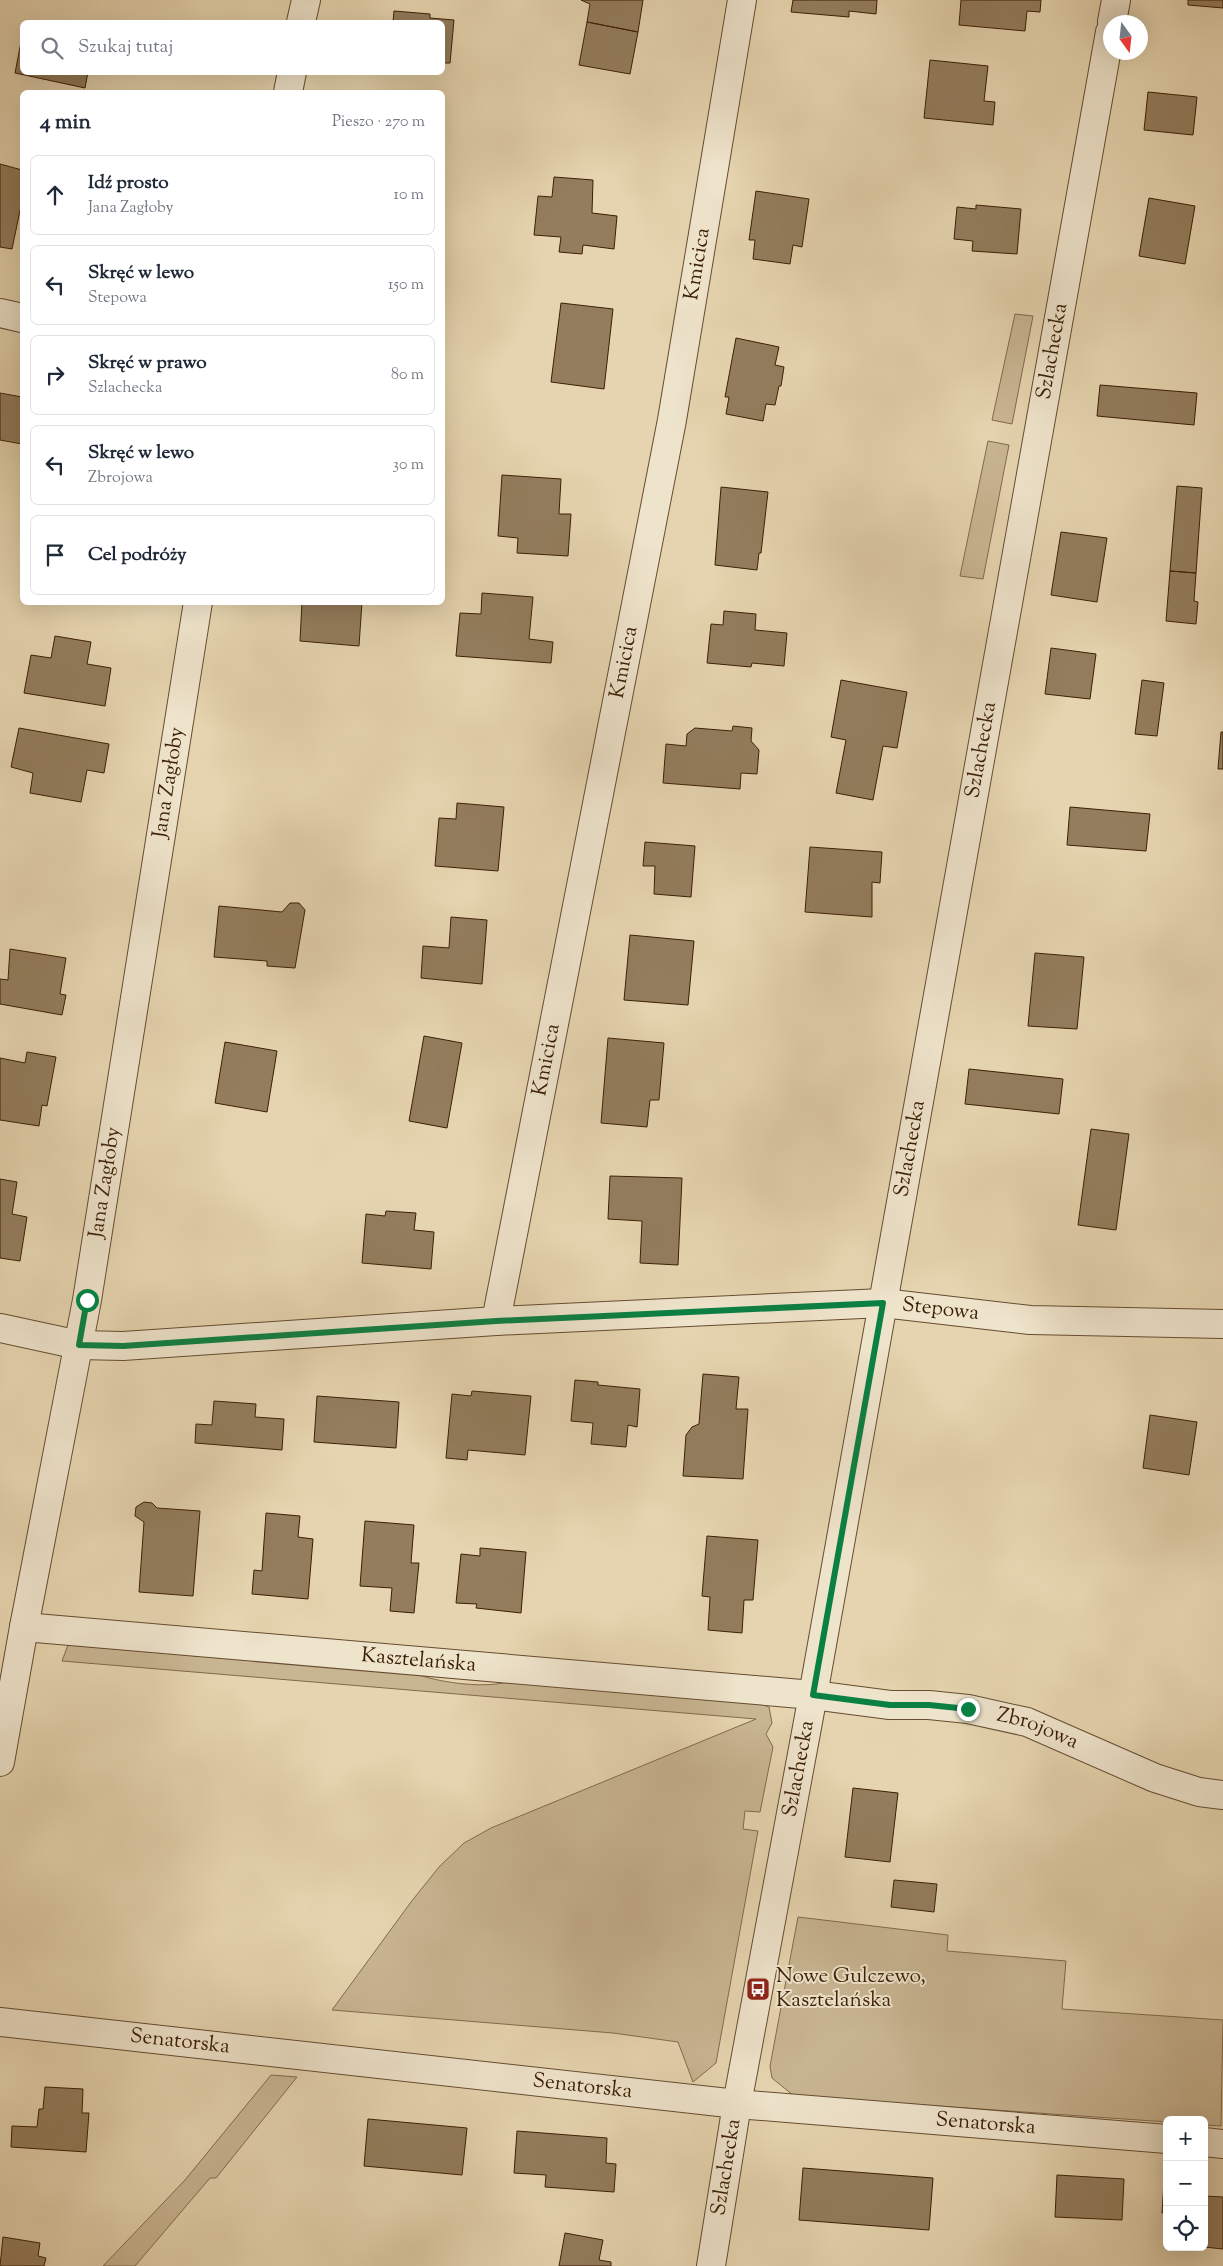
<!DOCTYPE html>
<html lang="pl">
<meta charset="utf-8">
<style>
:root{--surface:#fff;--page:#f6f6f7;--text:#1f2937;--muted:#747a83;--line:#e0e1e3}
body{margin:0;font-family:"Sorts Mill Goudy",serif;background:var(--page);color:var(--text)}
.controls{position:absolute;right:15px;bottom:15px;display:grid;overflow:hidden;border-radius:8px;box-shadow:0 5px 20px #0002}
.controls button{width:45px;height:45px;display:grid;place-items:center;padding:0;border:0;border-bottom:1px solid var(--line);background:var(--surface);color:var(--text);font:25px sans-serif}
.compass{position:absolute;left:1103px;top:15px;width:45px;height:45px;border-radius:50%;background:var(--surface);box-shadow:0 5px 20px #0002;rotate:165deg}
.stop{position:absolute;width:15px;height:15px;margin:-11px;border:4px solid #0b8043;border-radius:50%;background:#fff}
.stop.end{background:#0b8043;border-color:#fff;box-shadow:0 1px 5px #0008}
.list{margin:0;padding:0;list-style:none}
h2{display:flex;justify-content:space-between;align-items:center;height:65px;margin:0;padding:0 20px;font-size:21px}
h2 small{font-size:16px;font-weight:400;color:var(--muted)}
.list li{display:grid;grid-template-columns:32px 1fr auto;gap:15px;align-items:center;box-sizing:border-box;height:80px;margin:0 10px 10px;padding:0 10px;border:1px solid var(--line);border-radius:8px}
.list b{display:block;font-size:19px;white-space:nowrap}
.list p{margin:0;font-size:16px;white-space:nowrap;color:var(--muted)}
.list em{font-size:16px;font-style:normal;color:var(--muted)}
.icon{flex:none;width:28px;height:28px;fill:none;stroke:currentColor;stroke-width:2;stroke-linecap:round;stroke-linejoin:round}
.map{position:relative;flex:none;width:1223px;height:2266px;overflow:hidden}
.search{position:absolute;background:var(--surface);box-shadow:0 5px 20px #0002;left:20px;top:20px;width:425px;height:55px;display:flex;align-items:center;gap:12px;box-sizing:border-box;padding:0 18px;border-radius:8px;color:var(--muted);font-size:19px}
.panel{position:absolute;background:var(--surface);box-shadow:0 5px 20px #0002;left:20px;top:90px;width:425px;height:515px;border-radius:8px}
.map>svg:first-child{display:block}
.green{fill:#c8b592;stroke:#826a4c}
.building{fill:#937d5d;stroke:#3b1f05}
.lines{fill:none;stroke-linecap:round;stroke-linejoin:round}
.minor-casing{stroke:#664c30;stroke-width:30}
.minor{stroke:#eee3cb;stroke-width:28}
.route{stroke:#0b8043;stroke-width:6}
.labels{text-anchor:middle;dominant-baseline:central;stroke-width:4;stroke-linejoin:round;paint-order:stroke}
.street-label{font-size:21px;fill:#3b1f05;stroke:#eee3cb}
.poi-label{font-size:21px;fill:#3b1f05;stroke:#eee3cb;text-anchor:start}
</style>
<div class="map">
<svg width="1223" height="2266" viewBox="0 0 1223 2266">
<rect width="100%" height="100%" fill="#e5d4af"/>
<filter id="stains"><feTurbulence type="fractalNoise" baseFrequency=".004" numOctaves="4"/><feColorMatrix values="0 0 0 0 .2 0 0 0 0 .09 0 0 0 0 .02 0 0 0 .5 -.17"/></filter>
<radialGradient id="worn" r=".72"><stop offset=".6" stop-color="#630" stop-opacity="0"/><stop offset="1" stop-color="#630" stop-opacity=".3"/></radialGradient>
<path class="green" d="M1015,314L1033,316L1012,424L992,420Z
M988,441L1009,445L983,579L960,576Z
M68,1645L419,1675C443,1683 487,1689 511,1681L751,1700L769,1707L772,1723L766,1734L773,1747L760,1812L745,1811L743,1829L758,1831L716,2063L693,2082L678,2042L613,2033L332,2010L411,1902L439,1867L464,1843L491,1828L756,1719L62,1661Z
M798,1917L948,1935L947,1951L1066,1961L1062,2009L1223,2020L1221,2126L1204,2125V2120H1167V2122L794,2096L772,2078L770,2066Z
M271,2075L297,2077L216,2178H210L135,2266H103L185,2180Z"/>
<path class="building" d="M581,0H643L638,32L587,22L590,4Z
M793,0H877L876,14L849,11V17L791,12Z
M961,0H1041L1040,12L1027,11L1025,31L959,25Z
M1188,0H1223V8L1188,5Z
M394,11L430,14V18L454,20L450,63H442V22H393Z
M587,22L638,32L630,74L579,65Z
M22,37V72H88L85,88L15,73Z
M930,60L988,66L984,101L995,102L993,125L924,118Z
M1148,92L1197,97L1193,135L1144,130Z
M0,164L22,170V201L12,249L0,247Z
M554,177L593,180L592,213L617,216L614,249L583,245L582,254L559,252L561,237L534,235L538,196L552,197Z
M756,191L809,199L802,247L793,245L790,264L753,259L755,240H749Z
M1149,198L1195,206L1185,264L1139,256Z
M976,205L1021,209L1017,254L972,251L973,241L954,239L957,207L976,209Z
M561,303L613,309L604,389L551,382Z
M736,338L779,347L775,365L784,367L781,386H779L775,405L766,404L763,421L726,414L729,397H725Z
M1100,385L1197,393L1194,425L1097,416Z
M0,393L22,397V444L0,440Z
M502,475L561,479L559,514H571L568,556L517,553L518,538L498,536Z
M1177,486L1202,488L1196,573L1170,571Z
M721,487L768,492L761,553H759L757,570L715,565Z
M1061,532L1107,538L1097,602L1051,595Z
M1170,571L1196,573L1194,601L1198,602L1196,624L1166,621Z
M482,593L533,597L529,639L553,642L551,663L456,656L460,613L481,614Z
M302,602H362L359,646L300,641Z
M724,611L756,614L755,630L787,633L784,666L752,663L751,667L707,663L711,624L723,625Z
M55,636L91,642L87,664L111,668L105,706L24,693L31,655L51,658Z
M1051,648L1096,654L1090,699L1045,694Z
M841,680L907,692L897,748L883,746L873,800L836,793L846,740L831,737Z
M1142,680L1164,683L1157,736L1135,734Z
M733,726L752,728L751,741L759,750L757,774L741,773L740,789L663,783L666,744L686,746L687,734L695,728L732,731Z
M19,728L109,744L104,773L87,770L81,802L30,793L33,773L11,767Z
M1221,732H1223V769H1218Z
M457,803L504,807L498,871L435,866L439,818L456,819Z
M1070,807L1150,814L1146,851L1067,845Z
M645,842L695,846L691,897L654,894L655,866H643Z
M810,847L882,852L880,883L872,882V917L805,912Z
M290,903H299L305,910L295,968L267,966V961L214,957L219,906L282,912Z
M451,917L487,920L482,984L421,978L423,946L449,948Z
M630,935L694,941L688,1005L624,1000Z
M10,949L66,958L60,994L66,995L62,1015L0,1004V979L8,980Z
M1035,953L1084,957L1077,1029L1028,1026Z
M424,1036L462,1043L447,1128L409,1121Z
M608,1038L664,1043L659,1100H650L647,1127L601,1123Z
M225,1042L277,1051L267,1112L215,1103Z
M27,1052L56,1057L47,1106L42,1105L39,1126L0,1120V1058L25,1063Z
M969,1069L1063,1079L1059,1114L965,1104Z
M1091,1129L1129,1134L1116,1230L1078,1225Z
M610,1176L682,1178L678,1265L640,1263L642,1221L608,1219Z
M0,1179L17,1182L12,1214L27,1217L20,1261L0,1258Z
M386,1211L416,1213L414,1230L434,1232L431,1269L362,1263L366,1214L385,1216Z
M703,1374L739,1377L736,1409H748L743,1479L683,1476L686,1435L692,1427L699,1424Z
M575,1380L598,1382V1385L640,1389L637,1427L628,1425L626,1447L591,1444L593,1423L571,1421Z
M472,1391L531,1396L525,1455L468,1450L467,1460L446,1458L452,1394L471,1396Z
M317,1396L399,1402L396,1448L314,1442Z
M214,1401L256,1404L255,1417L284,1419L282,1450L195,1443L196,1424L212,1425Z
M1150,1415L1197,1422L1189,1475L1143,1468Z
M144,1502L152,1503L157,1508L200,1511L193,1596L139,1592L144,1522L135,1516L136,1507Z
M266,1513L300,1516L298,1537L313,1539L308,1599L252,1594L254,1570L262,1571Z
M365,1521L414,1525L411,1563H419L414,1613L390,1611L392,1588L360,1586Z
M707,1536L758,1540L753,1600H744L742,1633L708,1630L710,1597L702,1596Z
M480,1548L526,1552L521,1613L476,1608L477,1604L456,1603L461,1554L480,1556Z
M853,1788L898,1793L890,1862L845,1857Z
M894,1880L937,1884L934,1912L891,1907Z
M45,2087L83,2089L82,2113H89L86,2152L11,2147L12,2126L37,2127L39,2109H43Z
M368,2119L467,2128L462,2175L364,2166Z
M517,2131L607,2138L606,2163L616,2164L614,2192L545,2187L546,2175L514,2173Z
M803,2168L933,2178L929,2230L799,2220Z
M1057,2175L1124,2179L1122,2220L1055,2217Z
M1164,2181H1167V2214L1162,2213Z
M1204,2196L1223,2197V2249L1204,2247Z
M565,2233L603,2240L599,2260L611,2262V2266H559Z
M3,2237L40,2243L38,2256L46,2258L44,2266H0Z"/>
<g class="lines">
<g class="minor-casing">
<g id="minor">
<path d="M301,22L306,0"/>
<path d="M1112,22L1116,0"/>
<path d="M288,92L292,72"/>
<path d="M0,313L22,318"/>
<path id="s1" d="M496,1321L672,420L742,0"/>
<path id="s2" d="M0,1328L79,1345L123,1346L496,1321L883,1303L1030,1320L1223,1324"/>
<path id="s3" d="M24,1627L813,1695L890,1705H929L968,1709L1027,1722L1155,1778L1199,1792L1223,1795"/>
<path id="s4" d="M0,1762L24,1627L87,1300L198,602"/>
<path id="s5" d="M0,2022L737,2104L1167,2139"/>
<path d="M1204,2142L1223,2144"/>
<path id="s6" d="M711,2266L737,2104L813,1695L1110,32"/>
</g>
</g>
<use href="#minor" class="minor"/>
</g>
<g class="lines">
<path class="route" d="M87,1300L79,1345L123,1346L496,1321L883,1303L813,1695L890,1705H929L968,1709"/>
</g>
<defs>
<g id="bus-square" transform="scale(1.25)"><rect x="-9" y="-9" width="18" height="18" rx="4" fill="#8f2418" stroke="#eee3cb"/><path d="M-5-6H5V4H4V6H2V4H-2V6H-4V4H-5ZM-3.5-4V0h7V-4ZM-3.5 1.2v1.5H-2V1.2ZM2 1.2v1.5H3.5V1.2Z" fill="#fff"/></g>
</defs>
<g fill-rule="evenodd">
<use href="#bus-square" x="758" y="1989"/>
</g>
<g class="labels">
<g class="street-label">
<text stroke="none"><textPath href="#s1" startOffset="1076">Kmicica</textPath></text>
<text stroke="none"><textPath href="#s6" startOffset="1945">Szlachecka</textPath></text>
<text stroke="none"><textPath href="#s1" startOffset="671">Kmicica</textPath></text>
<text stroke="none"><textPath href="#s6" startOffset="1540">Szlachecka</textPath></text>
<text stroke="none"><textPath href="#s4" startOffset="994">Jana Zagłoby</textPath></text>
<text stroke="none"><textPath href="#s1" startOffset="266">Kmicica</textPath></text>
<text stroke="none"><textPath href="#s6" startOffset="1135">Szlachecka</textPath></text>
<text stroke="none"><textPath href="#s4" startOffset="589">Jana Zagłoby</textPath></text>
<text stroke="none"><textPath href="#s2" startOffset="944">Stepowa</textPath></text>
<text stroke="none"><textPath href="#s3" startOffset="396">Kasztelańska</textPath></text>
<text stroke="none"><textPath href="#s3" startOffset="1020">Zbrojowa</textPath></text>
<text stroke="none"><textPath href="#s6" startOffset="505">Szlachecka</textPath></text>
<text stroke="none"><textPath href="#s5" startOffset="181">Senatorska</textPath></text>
<text stroke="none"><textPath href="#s5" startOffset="586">Senatorska</textPath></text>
<text stroke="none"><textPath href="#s5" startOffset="991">Senatorska</textPath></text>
<text stroke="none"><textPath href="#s6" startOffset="100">Szlachecka</textPath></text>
</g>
<g class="poi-label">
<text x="776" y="1977">Nowe Gulczewo,<tspan x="776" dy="24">Kasztelańska</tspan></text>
</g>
</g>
<rect width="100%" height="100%" filter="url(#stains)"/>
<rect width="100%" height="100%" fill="url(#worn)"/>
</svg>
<div class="controls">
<button>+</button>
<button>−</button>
<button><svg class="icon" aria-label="locate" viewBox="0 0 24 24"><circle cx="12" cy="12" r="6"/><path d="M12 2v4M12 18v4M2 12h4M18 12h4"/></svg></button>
</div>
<svg class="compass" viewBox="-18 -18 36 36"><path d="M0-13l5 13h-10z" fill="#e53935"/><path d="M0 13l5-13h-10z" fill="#747a83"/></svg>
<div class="stop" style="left:87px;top:1300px"></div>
<div class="stop end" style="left:968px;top:1709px"></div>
<div class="search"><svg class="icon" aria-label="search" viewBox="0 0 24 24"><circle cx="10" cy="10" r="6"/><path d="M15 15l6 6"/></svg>Szukaj tutaj</div>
<section class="panel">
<h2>4 min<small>Pieszo · 270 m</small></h2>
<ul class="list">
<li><svg class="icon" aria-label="ahead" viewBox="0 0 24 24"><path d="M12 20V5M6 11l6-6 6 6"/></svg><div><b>Idź prosto</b><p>Jana Zagłoby</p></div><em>10 m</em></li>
<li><svg class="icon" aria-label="left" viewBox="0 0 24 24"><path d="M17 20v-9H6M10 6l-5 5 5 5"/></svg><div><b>Skręć w lewo</b><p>Stepowa</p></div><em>150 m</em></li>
<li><svg class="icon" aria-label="right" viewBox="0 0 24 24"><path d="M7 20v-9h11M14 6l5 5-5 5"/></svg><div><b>Skręć w prawo</b><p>Szlachecka</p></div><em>80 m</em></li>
<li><svg class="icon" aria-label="left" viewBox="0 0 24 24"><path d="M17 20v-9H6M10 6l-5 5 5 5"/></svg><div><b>Skręć w lewo</b><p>Zbrojowa</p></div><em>30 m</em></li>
<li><svg class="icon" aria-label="arrive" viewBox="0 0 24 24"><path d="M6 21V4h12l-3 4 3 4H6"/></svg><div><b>Cel podróży</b></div></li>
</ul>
</section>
</div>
